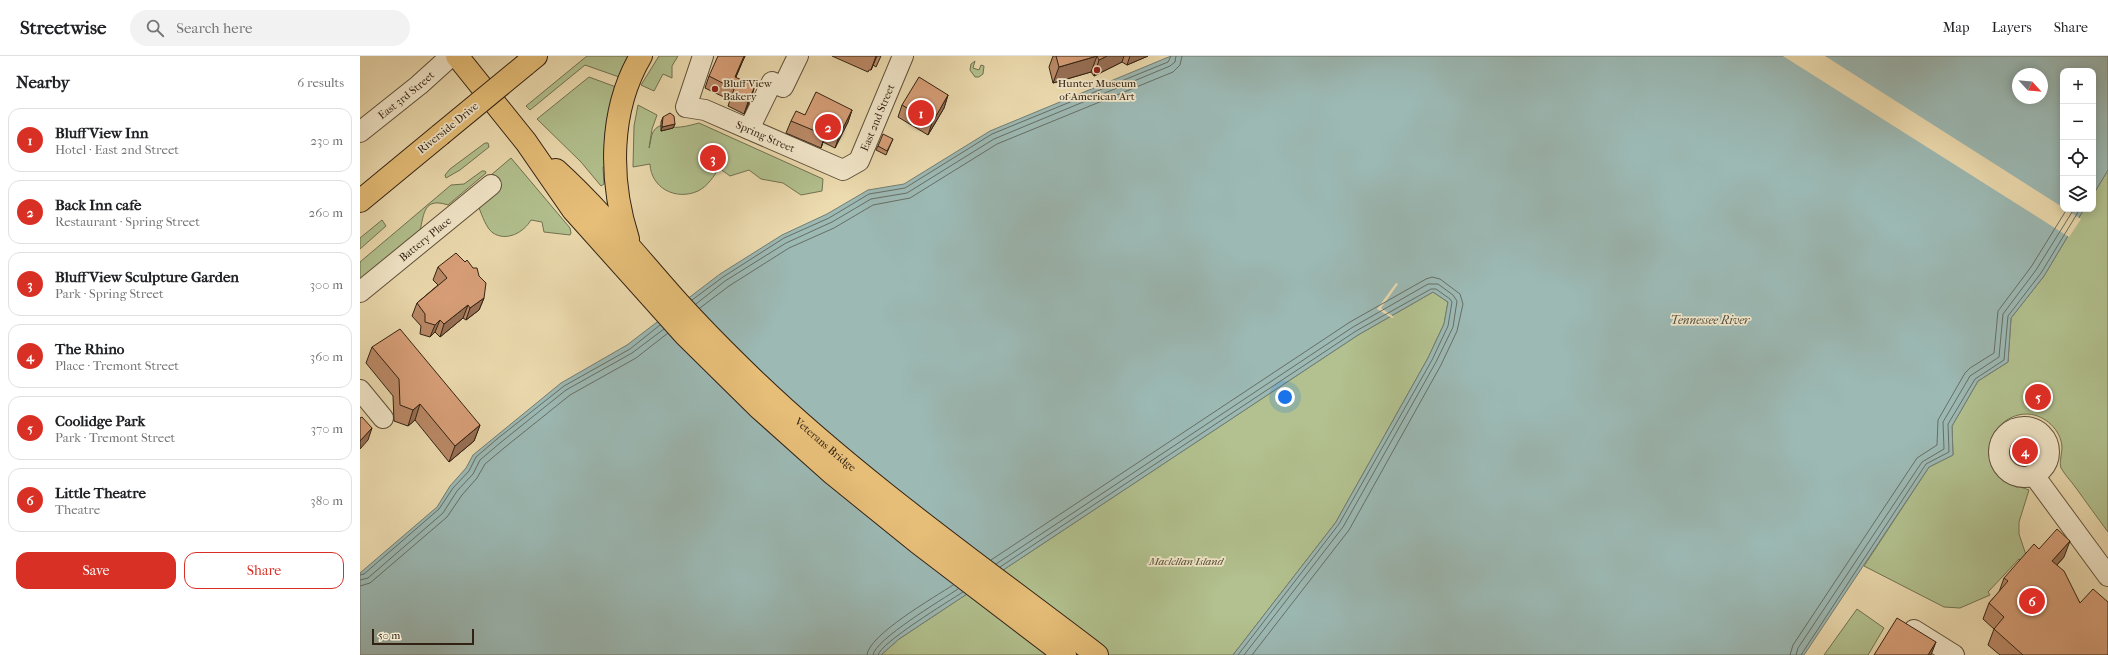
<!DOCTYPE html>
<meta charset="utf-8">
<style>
:root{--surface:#fff;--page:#f2f2f2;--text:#202124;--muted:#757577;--line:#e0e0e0;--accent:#d93025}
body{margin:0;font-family:"IM FELL French Canon",serif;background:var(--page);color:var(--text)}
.controls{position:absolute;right:12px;top:12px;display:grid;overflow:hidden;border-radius:8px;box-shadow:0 2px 10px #0003}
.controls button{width:36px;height:36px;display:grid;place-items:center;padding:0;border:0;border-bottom:1px solid var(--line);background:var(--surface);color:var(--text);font:20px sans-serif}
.compass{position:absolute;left:1652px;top:12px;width:36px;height:36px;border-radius:50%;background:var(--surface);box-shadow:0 2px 10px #0003;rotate:116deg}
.scale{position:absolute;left:12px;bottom:10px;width:102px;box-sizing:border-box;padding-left:4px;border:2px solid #322213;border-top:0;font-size:11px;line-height:14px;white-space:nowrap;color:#322213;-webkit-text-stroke:3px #f3e8cb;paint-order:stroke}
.you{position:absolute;left:925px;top:341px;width:14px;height:14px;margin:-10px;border:3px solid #fff;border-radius:50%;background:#1a73e8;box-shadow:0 0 0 6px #1a73e833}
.badge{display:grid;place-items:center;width:26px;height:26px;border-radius:50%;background:var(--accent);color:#fff;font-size:13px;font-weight:700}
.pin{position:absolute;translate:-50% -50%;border:2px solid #fff;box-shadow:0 1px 4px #0006}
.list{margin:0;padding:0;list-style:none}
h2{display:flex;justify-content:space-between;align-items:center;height:52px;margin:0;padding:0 16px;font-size:17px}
h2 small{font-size:13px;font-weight:400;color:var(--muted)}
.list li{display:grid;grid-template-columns:26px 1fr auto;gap:12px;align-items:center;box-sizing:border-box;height:64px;margin:0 8px 8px;padding:0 8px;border:1px solid var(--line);border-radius:12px}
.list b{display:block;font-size:15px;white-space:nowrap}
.list p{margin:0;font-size:13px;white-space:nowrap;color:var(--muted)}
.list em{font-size:13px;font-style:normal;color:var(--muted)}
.actions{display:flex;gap:8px;padding:12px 16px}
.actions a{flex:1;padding:9px 0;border:1px solid var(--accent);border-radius:12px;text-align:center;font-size:14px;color:var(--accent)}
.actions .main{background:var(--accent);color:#fff}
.icon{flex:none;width:22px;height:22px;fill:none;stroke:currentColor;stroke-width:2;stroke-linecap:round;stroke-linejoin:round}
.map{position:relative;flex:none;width:1748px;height:599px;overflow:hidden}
header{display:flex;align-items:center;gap:24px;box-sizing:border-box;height:56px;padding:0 20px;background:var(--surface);border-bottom:1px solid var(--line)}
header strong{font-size:19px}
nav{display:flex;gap:22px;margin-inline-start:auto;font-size:14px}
.search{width:280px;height:36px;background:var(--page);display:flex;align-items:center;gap:10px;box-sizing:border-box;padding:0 14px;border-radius:22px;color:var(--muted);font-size:15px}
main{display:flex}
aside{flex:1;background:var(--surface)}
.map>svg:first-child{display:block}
.green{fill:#b2c18f;stroke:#727251}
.water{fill:#9cb9b4;stroke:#727d74;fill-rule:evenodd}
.pier{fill:#ecdbaf}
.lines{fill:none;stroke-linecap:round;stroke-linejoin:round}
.shore{stroke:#676e64;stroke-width:1}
.minor-casing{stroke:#60503a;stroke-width:22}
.major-casing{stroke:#322213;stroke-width:24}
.minor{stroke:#f3e8cb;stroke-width:20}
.major{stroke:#e6be78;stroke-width:22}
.major-bridge-casing{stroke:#322213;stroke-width:24;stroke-linecap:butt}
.major-bridge{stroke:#e6be78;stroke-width:22}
.wall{fill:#bb8a68;stroke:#322213}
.shaded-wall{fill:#987055;stroke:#322213}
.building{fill:#d9a079;stroke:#322213}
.poi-dot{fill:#8f2418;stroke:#f3e8cb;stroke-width:1.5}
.labels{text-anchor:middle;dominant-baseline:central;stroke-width:3.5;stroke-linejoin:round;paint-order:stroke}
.poi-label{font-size:11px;fill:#322213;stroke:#f3e8cb;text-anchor:start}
.street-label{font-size:11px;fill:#322213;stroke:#f3e8cb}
.park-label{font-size:11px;font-style:italic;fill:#524a32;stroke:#f3e8cb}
.water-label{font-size:12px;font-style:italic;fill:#524f43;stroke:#f3e8cb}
</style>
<header>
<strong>Streetwise</strong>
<div class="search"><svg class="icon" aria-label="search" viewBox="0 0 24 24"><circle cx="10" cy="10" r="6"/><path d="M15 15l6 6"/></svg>Search here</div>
<nav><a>Map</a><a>Layers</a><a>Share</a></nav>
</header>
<main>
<aside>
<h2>Nearby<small>6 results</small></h2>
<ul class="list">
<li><span class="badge">1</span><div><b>Bluff View Inn</b><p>Hotel · East 2nd Street</p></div><em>230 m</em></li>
<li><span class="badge">2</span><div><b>Back Inn cafe</b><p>Restaurant · Spring Street</p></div><em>260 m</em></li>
<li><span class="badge">3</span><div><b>Bluff View Sculpture Garden</b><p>Park · Spring Street</p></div><em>300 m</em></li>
<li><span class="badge">4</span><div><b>The Rhino</b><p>Place · Tremont Street</p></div><em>360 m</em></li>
<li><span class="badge">5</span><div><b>Coolidge Park</b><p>Park · Tremont Street</p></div><em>370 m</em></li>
<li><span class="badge">6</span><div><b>Little Theatre</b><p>Theatre</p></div><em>380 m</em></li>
</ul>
<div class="actions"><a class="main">Save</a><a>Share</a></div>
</aside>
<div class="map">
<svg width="1748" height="599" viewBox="0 0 1748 599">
<rect width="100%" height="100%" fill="#ecdbaf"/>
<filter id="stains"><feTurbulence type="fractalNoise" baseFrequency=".005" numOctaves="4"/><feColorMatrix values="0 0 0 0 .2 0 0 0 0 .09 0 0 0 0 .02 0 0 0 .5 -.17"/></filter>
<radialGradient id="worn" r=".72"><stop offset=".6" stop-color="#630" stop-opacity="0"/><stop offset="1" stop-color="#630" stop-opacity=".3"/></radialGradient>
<path class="green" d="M227,0H269L259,21L225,9L170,54L166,50Z
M299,0H318L312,10V22L303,18L294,35L281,29Z
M615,5L613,12L619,14L621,9L624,10L623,18L619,21H615L610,14L611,8Z
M229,21L256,31L246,110L243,111L244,128L241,130L221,106L177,63Z
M278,49L297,59L292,73L289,92C292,82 290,73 302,69C313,74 328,70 339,67L463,123L462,135L441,139L423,127L401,123L389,114L370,120L359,112C354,120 348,130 338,135C316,145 291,132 290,108L273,111L274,70Z
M125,87H128L129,91L100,114L86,122L85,119L90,113Z
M151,102L210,172L211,177L210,179L184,176L182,166L171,164C164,176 147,186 133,177C126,172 122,159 119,152L137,135V127L131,119Z
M1748,114V476C1737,461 1726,446 1716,432C1711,425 1705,419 1701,412C1699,407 1702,397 1702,391C1701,374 1685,359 1668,358C1640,357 1619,389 1634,414C1642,427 1656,429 1669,434L1659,466V478L1667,502L1663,506L1659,503L1628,536L1630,539L1600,552L1584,551L1504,510L1569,411L1593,399L1592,370L1618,325L1648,306L1651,262L1684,220L1724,153H1733V139Z
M122,115H125L126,117L88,149C64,141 64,157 60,175L0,224V206L91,129L104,128Z
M22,164L26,170L0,193V182Z
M1073,236L1088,246L1084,268L1068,302L976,466L873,599H521L539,583L998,279Z
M1497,553L1524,572L1508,599H1464Z"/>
<path class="water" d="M811,0H1748V114L1733,139V15H1703V153H1724L1684,220L1651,262L1648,306L1618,325L1592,370L1593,399L1569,411L1444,599H873L976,466L1068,302L1084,268L1088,246L1073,236L998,279L539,583L521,599H0V517L77,451L90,430L106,412L113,399L201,327L267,289L360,218L422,179L467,158L508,134L544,128L630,75ZM1658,18H1682V42H1658Z"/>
<path class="pier" d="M1423,0H1465L1721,163L1709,181Z
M1036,227L1038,228L1021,252L1034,261L1032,262L1017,253Z"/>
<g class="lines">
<path class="shore" d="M332,244L363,221L424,182L469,162L509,138L545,132L632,78L808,6L811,0
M336,248L365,225L426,187L472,166L511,143L547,137L634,83L810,10L815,6L816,0
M340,252L369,230L429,192L474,172L513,149L550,142L637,88L813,16L820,9L822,0
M631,504L990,266L1066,223L1072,221L1080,223L1100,238L1103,248L1097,275L1081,309L989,474L892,599
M636,508L993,271L1068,228H1078L1093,239L1097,245L1093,271L1076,306L983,471L884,599
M640,511L996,275L1071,233H1076L1090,243L1092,246L1088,270L1072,304L979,468L878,599
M0,519L4,518L79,453L93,432L109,415L116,401L137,383L204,330L270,293L300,269
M0,524L8,522L83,457L97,435L113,418L120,404L140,387L206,334L272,297L304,273
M0,530L10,527L87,461L102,439L117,422L125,408L144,392L210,339L276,302L308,277
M507,599C508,579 575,541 593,529
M513,599C514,584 583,543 598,533
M518,599C520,587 589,545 603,536
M1430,599L1433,589L1557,402L1577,389L1578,364L1605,317L1610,312L1634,297L1638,255L1671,211L1707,153
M1436,599L1438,592L1562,406L1584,393L1583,366L1610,320L1639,301L1643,258L1676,214L1714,153
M1441,599L1566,408L1589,396L1588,368L1615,323L1644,304L1648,260L1681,217L1720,153"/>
<g class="minor-casing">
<g id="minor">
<path id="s1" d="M343,0L326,51L345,54L483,114L499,105L543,0"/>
<path d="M389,73L412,26L423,31L438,0"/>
<path id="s2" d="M0,76L59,29L91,0"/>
<path id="s3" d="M0,236L131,129"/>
<path d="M0,334L23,362"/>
<circle cx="1664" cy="396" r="25"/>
<path d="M1673,418L1748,520"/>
<path d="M1554,574L1594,599"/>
</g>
</g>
<g class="major-casing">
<g id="major">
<path d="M97,0L166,86L213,154L325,279L398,351L473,418L557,486L705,599"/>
<path d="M165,9L176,0"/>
<path id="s4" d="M196,114C240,154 276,199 315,243C341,272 369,300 397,327C502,427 622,511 737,599"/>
<path d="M0,145L80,79"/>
<path d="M268,183C249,124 249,54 281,0"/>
</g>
</g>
<use href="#minor" class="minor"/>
<use href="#major" class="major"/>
<g class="major-bridge-casing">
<path id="major-bridge" d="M80,79L165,9"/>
</g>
<use href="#major-bridge" class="major-bridge"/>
</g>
<path class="wall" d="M472,0H521L516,11L513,9L511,14H509L508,16Z
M693,0H788L767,9L762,6L734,20L731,16L693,27L689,11Z
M381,9L376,21L391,42L384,58L368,50L370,44L345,32L349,20Z
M588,39L584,52L568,79L538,61L542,49Z
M492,54L488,66L475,92L463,86L461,92L426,77L431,65L445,59Z
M303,61L315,68L313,72L301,75V66Z
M533,83L526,99L516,94L518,90Z
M78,211L124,242L119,254L106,264L103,262L80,281L75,276L70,281L60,278L61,270L52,260L57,247L78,229L73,224Z
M12,291L120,369L114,385L89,406L55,364L48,370L34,365L33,340L6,307Z
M1679,493L1704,501L1697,509L1720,547L1748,599H1640L1628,589L1634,573L1623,563L1629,547L1639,536L1644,522Z"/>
<path class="shaded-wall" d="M385,0L381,9L371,32L375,21Z
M516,0H517L511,14Z
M737,0L731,16L693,27L699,11Z
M747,0H764L762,6L734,20L739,4Z
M770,0H788L767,9Z
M395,30L391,42L384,58L388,46Z
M588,39L584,52L568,79L572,67Z
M492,54L488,66L475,92L479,80Z
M315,68L313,72L301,75L302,71Z
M468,74L463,86L461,92L465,79Z
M124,242L119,254L106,264L110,252Z
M108,249L103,262L80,281L84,268Z
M80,264L75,276L70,281L75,269Z
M60,348L55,364L48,370L53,354Z
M120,369L114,385L89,406L95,390Z
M12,372L8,384L0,393V385Z
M1710,485L1704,501L1686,521L1692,505Z
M1576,586L1571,599H1568Z"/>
<path class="building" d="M358,0H384L375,21L395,30L388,46L372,39L374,33L349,20Z
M696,0H747L739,4L737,0L699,11Z
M559,21L588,39L572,67L542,49Z
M456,36L492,54L479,80L468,74L465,79L431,65L436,55L445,59Z
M310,57L314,60L315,68L302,71L303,61Z
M523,78L533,83L527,95L518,90Z
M96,197L105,206L107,204L113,212H117L119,220L126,227L124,242L110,252L108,249L84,268L80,264L75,269L65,266V258L57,247L87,222L78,211Z
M40,273L120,369L95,390L60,348L53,354L40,349L39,323L12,291Z
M2,361L12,372L0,385V362Z
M1697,473L1710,485L1692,505L1704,515L1720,547L1733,533L1748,546V599H1663L1634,573L1644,561L1629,547L1648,525L1644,522L1674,488L1679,493Z
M1537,562L1576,586L1568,599H1514Z"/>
<g class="poi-dot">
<circle cx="737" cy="14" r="4"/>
<circle cx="355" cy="33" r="4"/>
</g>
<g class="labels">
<g class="poi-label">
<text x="363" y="27">Bluff View<tspan x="363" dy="13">Bakery</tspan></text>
<text x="737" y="27" text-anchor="middle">Hunter Museum<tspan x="737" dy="13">of American Art</tspan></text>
</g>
<g class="street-label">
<text stroke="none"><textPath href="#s2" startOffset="59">East 3rd Street</textPath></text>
<text stroke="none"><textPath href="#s1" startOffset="289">East 2nd Street</textPath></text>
<text transform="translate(88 72) rotate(-39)">Riverside Drive</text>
<text stroke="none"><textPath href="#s1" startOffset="139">Spring Street</textPath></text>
<text stroke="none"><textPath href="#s3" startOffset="84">Battery Place</textPath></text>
<text stroke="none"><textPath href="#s4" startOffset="385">Veterans Bridge</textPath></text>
</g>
<g class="park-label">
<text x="826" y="505">Maclellan Island</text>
</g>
<g class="water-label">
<text x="1350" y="264">Tennessee River</text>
</g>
</g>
<rect width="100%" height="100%" filter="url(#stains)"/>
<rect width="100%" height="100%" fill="url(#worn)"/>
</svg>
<div class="controls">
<button>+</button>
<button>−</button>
<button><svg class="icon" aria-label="locate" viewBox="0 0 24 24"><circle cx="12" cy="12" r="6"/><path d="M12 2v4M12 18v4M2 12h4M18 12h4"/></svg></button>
<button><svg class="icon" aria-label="layers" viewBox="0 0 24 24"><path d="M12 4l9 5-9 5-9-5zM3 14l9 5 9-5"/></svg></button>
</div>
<svg class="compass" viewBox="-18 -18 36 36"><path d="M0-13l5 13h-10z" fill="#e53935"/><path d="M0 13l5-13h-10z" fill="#757577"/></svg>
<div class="scale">50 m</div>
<div class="you"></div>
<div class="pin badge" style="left:561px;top:57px">1</div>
<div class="pin badge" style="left:468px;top:71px">2</div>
<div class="pin badge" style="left:353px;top:102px">3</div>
<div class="pin badge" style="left:1665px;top:395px">4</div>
<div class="pin badge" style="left:1678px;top:341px">5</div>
<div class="pin badge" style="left:1672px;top:545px">6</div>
</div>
</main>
